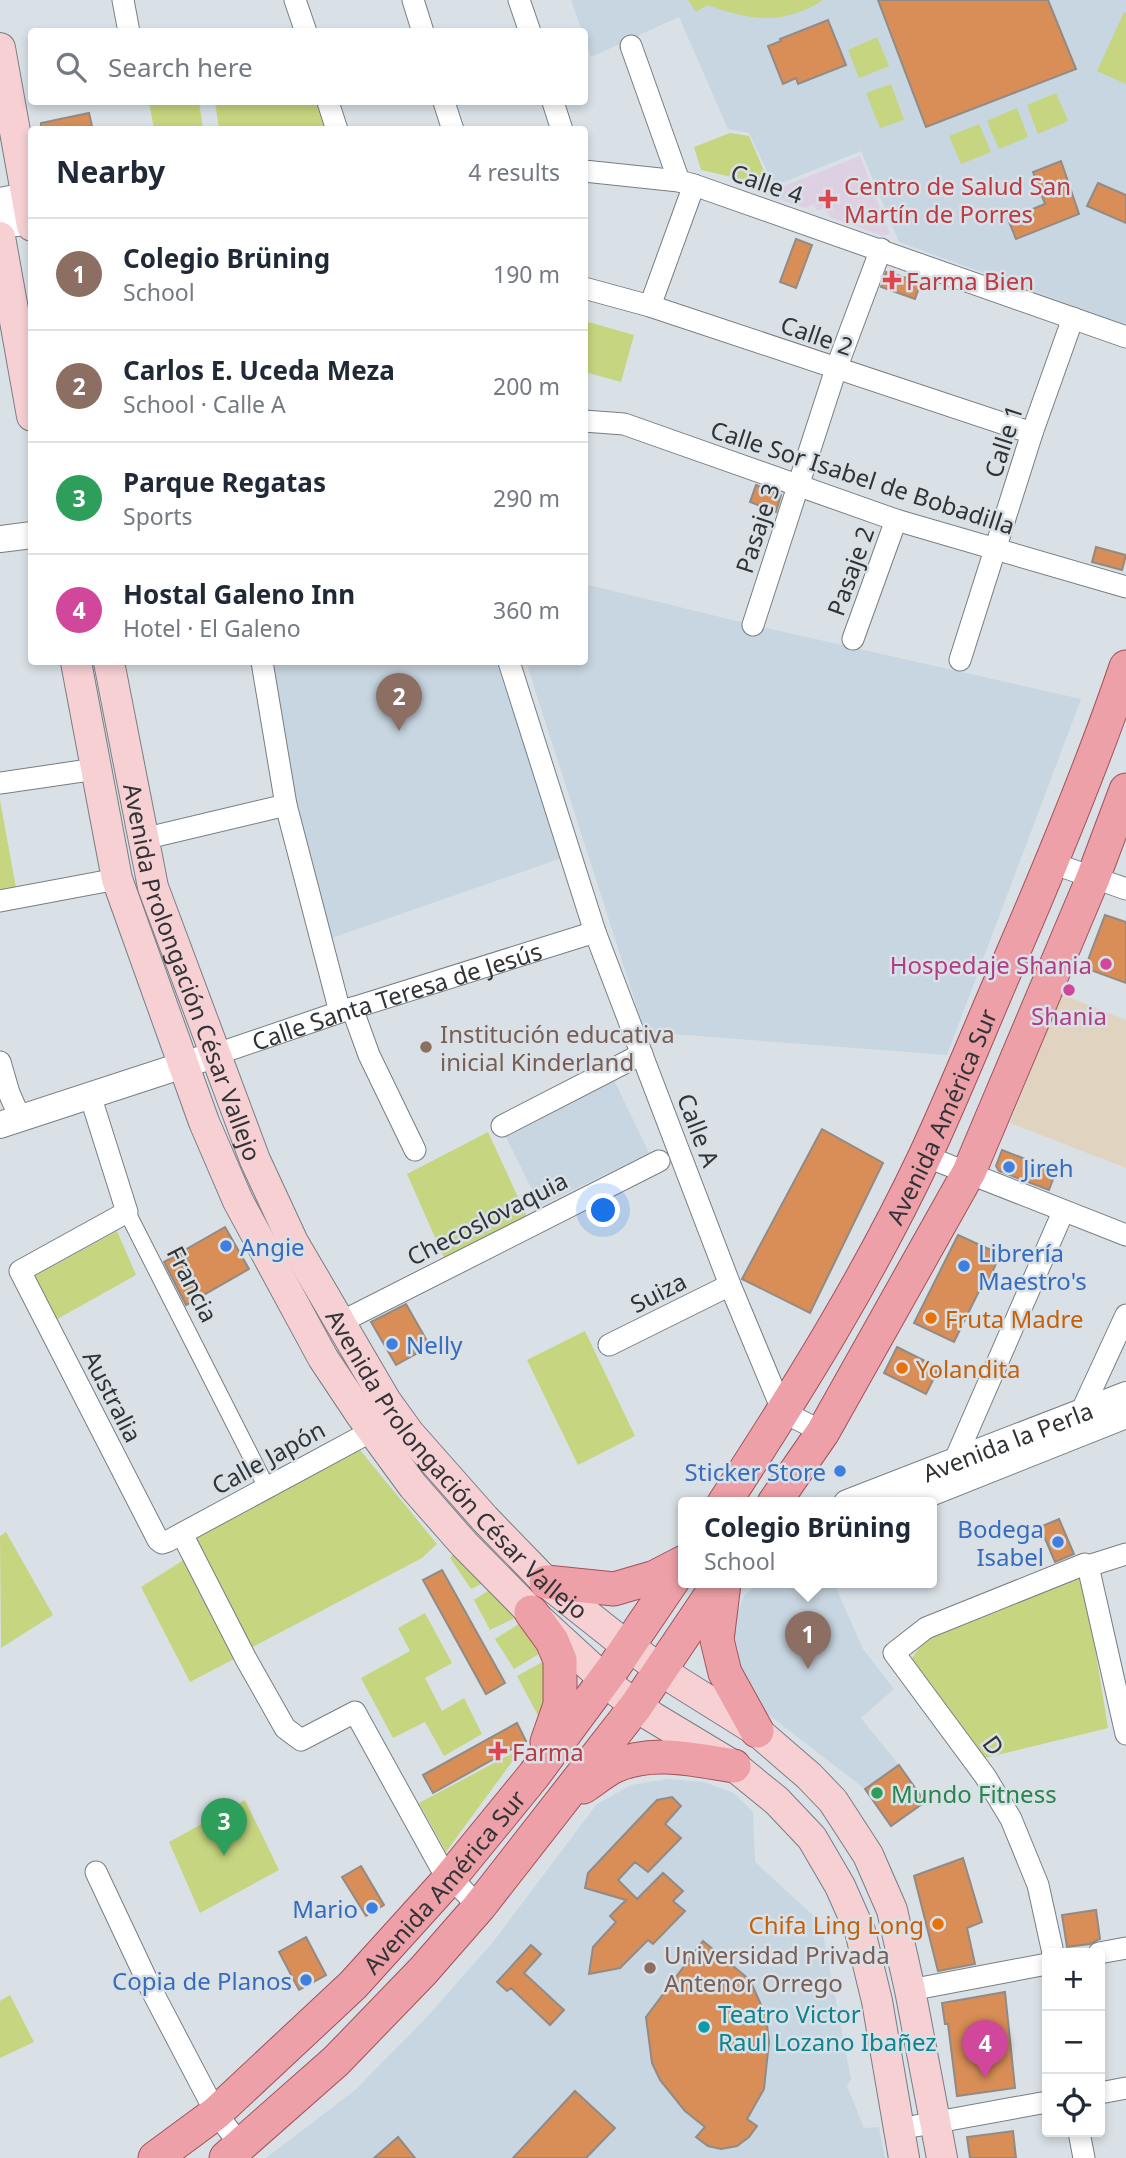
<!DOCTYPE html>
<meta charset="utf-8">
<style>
:root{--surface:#fff;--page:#f2f2f3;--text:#1f2937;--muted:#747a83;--line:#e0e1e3;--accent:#ea580c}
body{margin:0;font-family:"Noto Sans",sans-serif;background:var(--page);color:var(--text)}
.controls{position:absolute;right:21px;bottom:21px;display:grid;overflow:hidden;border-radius:7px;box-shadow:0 4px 10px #0003}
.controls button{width:63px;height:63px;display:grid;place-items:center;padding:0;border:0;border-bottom:2px solid var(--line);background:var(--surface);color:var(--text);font:35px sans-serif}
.you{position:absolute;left:604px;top:1211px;width:24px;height:24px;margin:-18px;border:5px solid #fff;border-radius:50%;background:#1a73e8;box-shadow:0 0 0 10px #1a73e833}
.badge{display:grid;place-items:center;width:46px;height:46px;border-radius:50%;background:var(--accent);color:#fff;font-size:23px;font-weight:700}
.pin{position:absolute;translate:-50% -58px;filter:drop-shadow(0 2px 4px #0008)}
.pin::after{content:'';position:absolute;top:37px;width:24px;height:21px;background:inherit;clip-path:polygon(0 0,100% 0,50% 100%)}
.popup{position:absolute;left:678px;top:1497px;width:259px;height:91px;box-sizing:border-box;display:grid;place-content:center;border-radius:7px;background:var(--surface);filter:drop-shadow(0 2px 5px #0005);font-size:23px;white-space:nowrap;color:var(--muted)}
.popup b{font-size:26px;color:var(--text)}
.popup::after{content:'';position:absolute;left:50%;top:100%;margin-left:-14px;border:14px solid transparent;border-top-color:var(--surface)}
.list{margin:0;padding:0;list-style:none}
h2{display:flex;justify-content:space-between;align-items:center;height:91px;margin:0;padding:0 28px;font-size:30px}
h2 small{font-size:23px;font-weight:400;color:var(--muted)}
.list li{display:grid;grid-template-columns:46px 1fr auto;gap:21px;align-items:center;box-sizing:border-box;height:112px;padding:0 28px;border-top:2px solid var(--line)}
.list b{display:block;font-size:26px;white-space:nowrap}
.list p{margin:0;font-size:23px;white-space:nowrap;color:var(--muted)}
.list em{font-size:23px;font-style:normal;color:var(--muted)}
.icon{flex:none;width:38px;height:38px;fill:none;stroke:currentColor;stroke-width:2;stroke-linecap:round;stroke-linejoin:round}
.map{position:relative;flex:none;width:1126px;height:2158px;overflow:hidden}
.search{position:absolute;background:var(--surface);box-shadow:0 4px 10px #0003;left:28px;top:28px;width:560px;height:77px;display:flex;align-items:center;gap:18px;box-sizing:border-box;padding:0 24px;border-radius:7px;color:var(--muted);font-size:26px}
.panel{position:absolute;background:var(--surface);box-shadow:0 4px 10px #0003;left:28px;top:126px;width:560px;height:539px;border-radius:7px}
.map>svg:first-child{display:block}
.built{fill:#c7d6e1}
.industrial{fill:#e0d4c0}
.medical{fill:#ded0e3}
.green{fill:#c6d57f}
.building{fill:#d88e56;stroke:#928a85;stroke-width:2}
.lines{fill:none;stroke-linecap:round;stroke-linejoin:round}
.pedestrian-casing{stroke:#777e84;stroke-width:18}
.minor-casing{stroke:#777e84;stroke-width:23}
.tertiary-casing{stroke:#777e84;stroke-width:28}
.secondary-casing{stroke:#777e84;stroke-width:32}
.primary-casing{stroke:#a35159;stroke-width:35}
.pedestrian{stroke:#fff;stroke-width:16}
.minor{stroke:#fff;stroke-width:21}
.tertiary{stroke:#fff;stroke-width:26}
.secondary{stroke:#f6d0d3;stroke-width:30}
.primary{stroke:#eda0a7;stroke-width:33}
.health-dot{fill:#e0444e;stroke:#d9e1e7;stroke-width:2.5}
.hotel-dot{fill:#d1479c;stroke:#d9e1e7;stroke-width:2.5}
.education-dot{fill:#8d6e63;stroke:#d9e1e7;stroke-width:2.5}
.shop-dot{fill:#3f7fe0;stroke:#d9e1e7;stroke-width:2.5}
.food-dot{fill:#e8710a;stroke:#d9e1e7;stroke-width:2.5}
.leisure-dot{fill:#2e9e5b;stroke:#d9e1e7;stroke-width:2.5}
.culture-dot{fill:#0f9aa8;stroke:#d9e1e7;stroke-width:2.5}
.labels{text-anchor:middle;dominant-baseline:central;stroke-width:5;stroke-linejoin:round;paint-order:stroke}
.street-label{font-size:24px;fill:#313436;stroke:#d9e1e7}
.health-label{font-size:24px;fill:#be3a42;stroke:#d9e1e7;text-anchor:start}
.hotel-label{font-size:24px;fill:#b23c85;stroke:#d9e1e7;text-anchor:end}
.education-label{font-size:24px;fill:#785e54;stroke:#d9e1e7;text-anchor:start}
.shop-label{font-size:24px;fill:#366cbe;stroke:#d9e1e7;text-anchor:start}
.food-label{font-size:24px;fill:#c56008;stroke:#d9e1e7;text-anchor:start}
.leisure-label{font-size:24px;fill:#27864d;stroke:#d9e1e7;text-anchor:start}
.culture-label{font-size:24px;fill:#0d838f;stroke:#d9e1e7;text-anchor:start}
</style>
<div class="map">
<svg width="1126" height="2158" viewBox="0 0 1126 2158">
<rect width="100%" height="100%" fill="#d9e1e7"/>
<path class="built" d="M571,0H1126V325L899,242L861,151L774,186L749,133L728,129L679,17L591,57L585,39L584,32L582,31Z
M585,584L753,625L1081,699L947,1055L645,1032L526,662H584Z
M267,662H496L562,858L326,940L290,801Z
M614,1080L649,1153L540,1206L504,1133Z
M759,1583H834L863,1649L894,1689L861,1718L899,1765L865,1789L769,1715L749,1697L730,1649L733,1623L744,1596Z
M668,1779L704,1782L734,1793L753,1812L755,1862L816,1918L822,1929L851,2079L847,2086L864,2128L879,2127L885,2158H266L354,2091L426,2018L493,1942L597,1804L631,1785Z"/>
<path class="industrial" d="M1061,994L1126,1020V1168L1010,1123Z"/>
<path class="medical" d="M860,156L890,234L883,236L830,217L825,208L817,211L814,204L805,208L764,194Z"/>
<path class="green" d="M688,0H823C783,26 750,20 707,5L696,12Z
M1124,12L1126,13V84L1097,71Z
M877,37L889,66L859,78L848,50Z
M891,84L904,120L880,128L866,93Z
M1056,93L1068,121L1038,134L1027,105Z
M149,102H199L203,129H154Z
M215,102H319L327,126L305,130L219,129Z
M1017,108L1028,137L999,149L987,121Z
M979,124L991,152L961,164L949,136Z
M730,133L749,136L767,178V185L701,170L694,147Z
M585,321L634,335L621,382L585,372Z
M0,800L16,888L0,889Z
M488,1132L528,1219L445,1260L407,1174Z
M117,1231L136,1275L52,1322L28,1280Z
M585,1331L635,1436L578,1465L527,1360Z
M360,1450L437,1544L422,1558L247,1650L188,1536Z
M6,1532L53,1615L1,1648L0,1536Z
M455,1553L483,1583L471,1589L450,1558Z
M185,1559L236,1658L190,1682L141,1587Z
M1083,1573L1108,1728L977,1760L909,1662L928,1636Z
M489,1590L517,1617L490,1630L474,1600Z
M425,1613L452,1663L425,1678L442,1711L464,1698L482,1734L444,1756L425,1722L393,1738L361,1678L410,1651L398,1628Z
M525,1620L544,1651L514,1669L495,1639Z
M546,1660L544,1727L517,1676Z
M522,1748L446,1852L419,1803Z
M245,1800L279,1870L200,1913L169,1842Z
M10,1995L34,2042L0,2058V2001Z"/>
<path class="building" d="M878,0H1048L1076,69L926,127Z
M828,20L846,65L798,84L796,78L783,84L768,46L781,41L780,39Z
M89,113L92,126L75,130H41V123Z
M1061,161L1079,214L1016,239L1008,219L1045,204L1033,172Z
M1098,183L1126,195V223L1087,206Z
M796,239L812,245L796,288L780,282Z
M886,272L921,282L915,299L881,287Z
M756,485L781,495L776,512L750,502Z
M1096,547L1126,555L1122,570L1092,562Z
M1105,915L1126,922V983L1085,968Z
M822,1129L883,1163L810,1313L742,1279Z
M1002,1150L1056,1171L1049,1190L999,1171L996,1166Z
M225,1227L249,1269L186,1305L164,1262Z
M958,1235L1000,1254L987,1285L983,1283L954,1342L914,1323Z
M406,1304L430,1346L396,1365L371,1322Z
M897,1347L939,1368L926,1394L884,1373Z
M1059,1519L1074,1554L1055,1562L1040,1527Z
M442,1570L505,1683L486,1694L423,1580Z
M517,1723L526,1741L433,1793L423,1775Z
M899,1765L925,1802L891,1826L865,1789Z
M672,1797L681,1806L665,1824L681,1838L648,1872L635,1862L618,1880L637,1899L663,1873L683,1891L673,1901L685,1911L653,1944L648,1940L620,1968L589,1974L593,1947L616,1922L610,1916L626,1900L585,1888L588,1873L657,1800Z
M963,1858L982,1922L967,1928L975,1964L938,1971L914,1876Z
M361,1866L384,1905L366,1916L342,1877Z
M1096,1910L1100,1939L1090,1944L1067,1947L1062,1915Z
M306,1937L326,1975L299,1990L279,1952Z
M703,1941L750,1980L766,2016L769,2042L764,2089L747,2119L757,2126L749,2137L737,2146L721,2149L708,2146L696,2137L705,2127L685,2111L660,2080L652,2063L646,2017Z
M531,1945L541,1954L524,1973L564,2010L550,2025L511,1988L507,1991L497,1982Z
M1005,1992L1015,2088L957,2096L948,2024H945L942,2003Z
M575,2091L615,2128L586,2158H513Z
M1013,2131L1016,2158H970L967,2137Z
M398,2137L415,2158H374Z"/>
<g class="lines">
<g class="pedestrian-casing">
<path id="pedestrian" d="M127,1212L267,1488"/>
</g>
<g class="minor-casing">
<g id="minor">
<path d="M123,0L129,32"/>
<path d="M295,0L306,32"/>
<path d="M413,0L423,32"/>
<path d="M519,0L530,32"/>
<path d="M631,46L679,181"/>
<path d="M328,102L337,130"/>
<path d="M444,102L453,130"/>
<path d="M553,102L562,130"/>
<path d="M584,171L679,181L694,185L1126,337"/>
<path d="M584,288L650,306L1032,433"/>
<path d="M650,306L694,185"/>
<path d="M584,421L624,424L896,520L1126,587"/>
<path d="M753,625L836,369L881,249"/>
<path d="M853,639L896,520"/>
<path d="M960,660L1032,433L1073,318"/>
<path d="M262,662L286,805L340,1012"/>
<path d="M509,662L595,932L730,1285L783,1412L823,1432"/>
<path d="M0,783L96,769"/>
<path d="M143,839L286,805"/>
<path d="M1052,863L1126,889"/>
<path d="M0,901L117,879"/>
<path d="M352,1008L369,1055L415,1150"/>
<path id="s1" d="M217,1054L340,1012L595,932"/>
<path d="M0,1062L9,1093L20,1118"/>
<path d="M90,1095L127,1212L20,1271L158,1540L162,1543L168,1541L383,1425"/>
<path d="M502,1126L642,1054"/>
<path d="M925,1156L1126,1235"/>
<path d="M339,1323L659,1161"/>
<path d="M609,1345L730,1285"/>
<path d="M1077,1421L1126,1315"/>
<path d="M954,1462L1063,1212"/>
<path d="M182,1534L246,1659L285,1728L301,1740L355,1712L440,1866L479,1907"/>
<path d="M1088,1566L1126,1734"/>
<path d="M96,1872L152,1991L216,2113L241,2146"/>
<path d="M1053,1953L1038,1885L1011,1819L985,1776L894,1653L926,1628L1085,1564L1088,1566L1126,1554"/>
<path d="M1099,1953L1126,1948"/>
<path d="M910,1990L1047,1964"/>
<path d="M1100,2093L1126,2088"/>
<path d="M899,2129L1047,2102"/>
<path d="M1079,2132L1084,2158"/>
</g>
</g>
<g class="tertiary-casing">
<g id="tertiary">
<path d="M0,201L26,196"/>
<path d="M0,225L31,221"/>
<path d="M0,539L32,535"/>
<path d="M0,1125L217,1054"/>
<path id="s2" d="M847,1503L1126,1395"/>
<path d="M905,1503L1126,1415"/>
</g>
</g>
<g class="secondary-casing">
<g id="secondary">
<path d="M0,48L32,226"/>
<path d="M0,237L32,416"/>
<path d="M76,662L117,879L204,1122L238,1201L323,1358L361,1415L413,1486L464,1544L531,1612L618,1692L651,1716L734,1766L777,1801L812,1838L840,1886L860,1931L877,2001L904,2158"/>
<path id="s3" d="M109,662L153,887L255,1160L293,1242L386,1401L409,1433L485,1519L546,1582L614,1636L677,1681L757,1731L809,1776L833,1801L868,1855L892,1910L910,1990L942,2158"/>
</g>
</g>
<g class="primary-casing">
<g id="primary">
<path id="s4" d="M724,1503C797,1391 868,1277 925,1156C955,1092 981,1026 1009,962C1051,865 1092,767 1126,667"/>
<path d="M774,1503L823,1432L969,1172L1093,878L1126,790"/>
<path d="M546,1582L614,1589L655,1577L684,1562"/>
<path d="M724,1583L717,1640L725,1673L757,1731"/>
<path d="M531,1612L552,1641L560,1660V1705L547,1742"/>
<path d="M583,1787C594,1780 604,1771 615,1766C652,1749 696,1760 734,1766"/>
<path id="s5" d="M155,2158L216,2113L353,1985L449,1879L534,1775L614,1667L684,1564"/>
<path d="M226,2158L336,2061L423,1971L479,1907L636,1706L719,1583"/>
</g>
</g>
<use href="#pedestrian" class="pedestrian"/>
<use href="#minor" class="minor"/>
<use href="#tertiary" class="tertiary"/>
<use href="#secondary" class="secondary"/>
<use href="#primary" class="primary"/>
</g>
<g class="health-dot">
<path d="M824.5 188.5h7v7h7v7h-7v7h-7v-7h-7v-7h7z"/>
<path d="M888.5 269.5h7v7h7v7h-7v7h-7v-7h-7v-7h7z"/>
<path d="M494.5 1740.5h7v7h7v7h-7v7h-7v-7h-7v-7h7z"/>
</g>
<g class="hotel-dot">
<circle cx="1106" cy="964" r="7"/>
<circle cx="1069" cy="990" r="7"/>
</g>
<g class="education-dot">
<circle cx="426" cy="1047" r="7"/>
<circle cx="650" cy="1968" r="7"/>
</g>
<g class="shop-dot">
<circle cx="1009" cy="1167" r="7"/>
<circle cx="226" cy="1246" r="7"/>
<circle cx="964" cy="1266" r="7"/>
<circle cx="392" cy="1344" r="7"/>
<circle cx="840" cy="1471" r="7"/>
<circle cx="1058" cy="1542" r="7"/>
<circle cx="372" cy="1908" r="7"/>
<circle cx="306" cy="1980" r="7"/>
</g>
<g class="food-dot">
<circle cx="931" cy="1318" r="7"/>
<circle cx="902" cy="1368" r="7"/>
<circle cx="938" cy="1924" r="7"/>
</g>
<circle class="leisure-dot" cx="877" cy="1793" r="7"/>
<circle class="culture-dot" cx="704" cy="2027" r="7"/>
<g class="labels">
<g class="street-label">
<text transform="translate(767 183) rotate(19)">Calle 4</text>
<text transform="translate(817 335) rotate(19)">Calle 2</text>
<text transform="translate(1003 441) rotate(-72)">Calle 1</text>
<text transform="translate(863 477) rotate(18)">Calle Sor Isabel de Bobadilla</text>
<text transform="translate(757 528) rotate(-72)">Pasaje 3</text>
<text transform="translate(850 571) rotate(-70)">Pasaje 2</text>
<text stroke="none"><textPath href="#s3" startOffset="322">Avenida Prolongación César Vallejo</textPath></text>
<text stroke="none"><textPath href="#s1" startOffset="189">Calle Santa Teresa de Jesús</textPath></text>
<text stroke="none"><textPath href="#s4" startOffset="444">Avenida América Sur</textPath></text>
<text transform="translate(699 1130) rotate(69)">Calle A</text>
<text transform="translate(487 1218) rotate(-27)">Checoslovaquia</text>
<text transform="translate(193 1284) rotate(63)">Francia</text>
<text transform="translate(658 1292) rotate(-27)">Suiza</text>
<text transform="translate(113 1396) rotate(63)">Australia</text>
<text stroke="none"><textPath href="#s2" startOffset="172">Avenida la Perla</textPath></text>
<text transform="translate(268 1457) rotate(-29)">Calle Japón</text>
<text stroke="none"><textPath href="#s3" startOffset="889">Avenida Prolongación César Vallejo</textPath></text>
<text transform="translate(994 1745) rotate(54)">D</text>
<text stroke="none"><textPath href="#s5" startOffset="401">Avenida América Sur</textPath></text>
</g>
<g class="health-label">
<text x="844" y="185">Centro de Salud San<tspan x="844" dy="28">Martín de Porres</tspan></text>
<text x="906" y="280">Farma Bien</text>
<text x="512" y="1751">Farma</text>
</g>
<g class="hotel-label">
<text x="1092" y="964">Hospedaje Shania</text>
<text x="1069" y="1015" text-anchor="middle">Shania</text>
</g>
<g class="education-label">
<text x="440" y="1033">Institución educativa<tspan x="440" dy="28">inicial Kinderland</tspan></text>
<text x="664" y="1954">Universidad Privada<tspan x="664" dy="28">Antenor Orrego</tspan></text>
</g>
<g class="shop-label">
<text x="1023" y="1167">Jireh</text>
<text x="240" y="1246">Angie</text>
<text x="978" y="1252">Librería<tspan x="978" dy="28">Maestro's</tspan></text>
<text x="406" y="1344">Nelly</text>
<text x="826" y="1471" text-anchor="end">Sticker Store</text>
<text x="1044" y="1528" text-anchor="end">Bodega<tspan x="1044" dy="28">Isabel</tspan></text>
<text x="358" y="1908" text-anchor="end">Mario</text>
<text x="292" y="1980" text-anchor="end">Copia de Planos</text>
</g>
<g class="food-label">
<text x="945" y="1318">Fruta Madre</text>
<text x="916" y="1368">Yolandita</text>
<text x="924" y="1924" text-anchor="end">Chifa Ling Long</text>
</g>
<g class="leisure-label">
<text x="891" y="1793">Mundo Fitness</text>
</g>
<g class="culture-label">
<text x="718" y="2013">Teatro Victor<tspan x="718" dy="28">Raul Lozano Ibañez</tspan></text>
</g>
</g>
</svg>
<div class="controls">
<button>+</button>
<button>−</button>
<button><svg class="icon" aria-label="locate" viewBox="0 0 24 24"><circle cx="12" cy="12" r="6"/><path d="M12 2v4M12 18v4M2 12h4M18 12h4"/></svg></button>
</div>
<div class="you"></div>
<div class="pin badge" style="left:808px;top:1669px;background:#8d6e63">1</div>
<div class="popup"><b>Colegio Brüning</b>School</div>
<div class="pin badge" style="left:399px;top:731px;background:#8d6e63">2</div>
<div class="pin badge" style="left:224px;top:1856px;background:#2e9e5b">3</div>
<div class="pin badge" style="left:985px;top:2078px;background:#d1479c">4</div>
<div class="search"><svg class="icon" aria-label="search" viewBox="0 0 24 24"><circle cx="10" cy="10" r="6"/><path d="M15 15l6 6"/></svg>Search here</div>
<section class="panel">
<h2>Nearby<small>4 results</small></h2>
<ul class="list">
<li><span class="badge" style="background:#8d6e63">1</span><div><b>Colegio Brüning</b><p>School</p></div><em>190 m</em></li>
<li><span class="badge" style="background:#8d6e63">2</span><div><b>Carlos E. Uceda Meza</b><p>School · Calle A</p></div><em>200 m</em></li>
<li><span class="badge" style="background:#2e9e5b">3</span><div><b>Parque Regatas</b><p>Sports</p></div><em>290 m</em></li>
<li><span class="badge" style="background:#d1479c">4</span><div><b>Hostal Galeno Inn</b><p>Hotel · El Galeno</p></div><em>360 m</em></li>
</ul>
</section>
</div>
